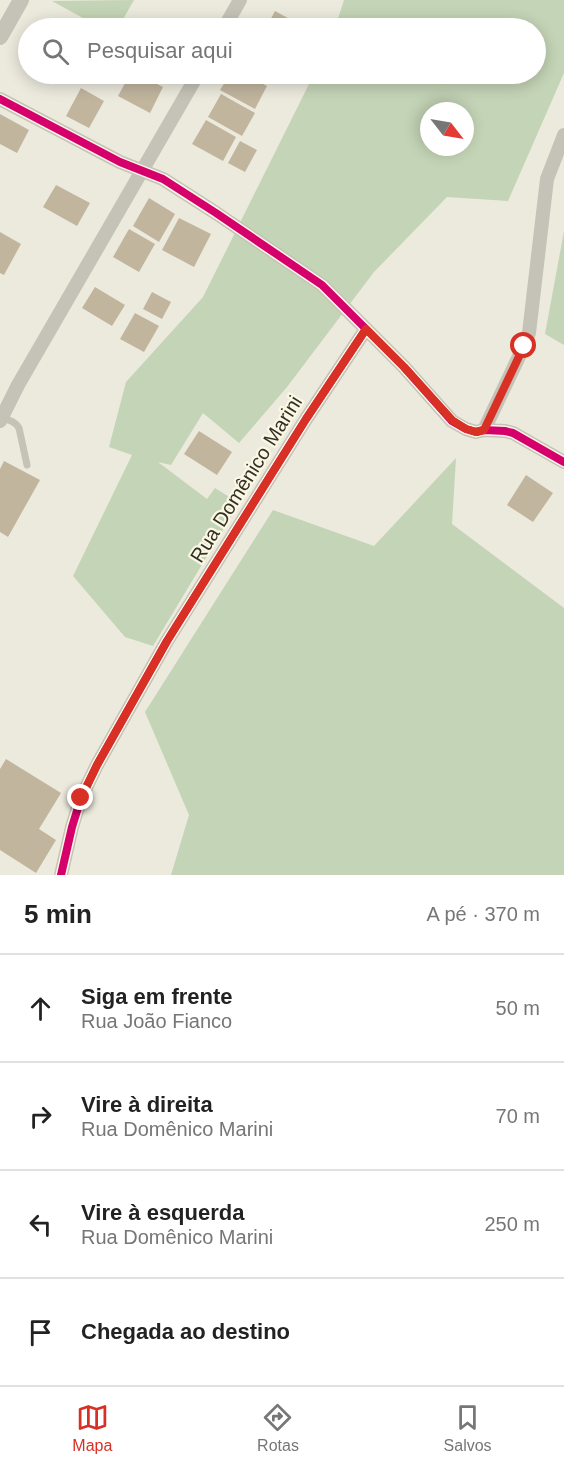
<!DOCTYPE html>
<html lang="pt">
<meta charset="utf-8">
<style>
:root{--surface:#fff;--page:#f6f6f6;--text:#222;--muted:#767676;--line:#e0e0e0;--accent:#d93025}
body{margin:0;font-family:Helvetica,sans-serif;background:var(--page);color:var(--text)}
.compass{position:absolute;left:420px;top:102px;width:54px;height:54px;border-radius:50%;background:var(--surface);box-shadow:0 3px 15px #0003;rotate:121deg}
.stop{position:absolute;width:18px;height:18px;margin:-14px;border:4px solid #d93025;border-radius:50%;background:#fff}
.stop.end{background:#d93025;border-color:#fff;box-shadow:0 2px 6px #0008}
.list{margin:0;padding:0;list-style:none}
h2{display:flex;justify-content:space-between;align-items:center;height:78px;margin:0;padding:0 24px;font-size:26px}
h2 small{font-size:20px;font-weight:400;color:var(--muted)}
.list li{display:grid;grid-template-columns:39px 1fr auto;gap:18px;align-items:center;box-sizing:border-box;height:108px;padding:0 24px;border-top:2px solid var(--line)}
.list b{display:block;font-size:22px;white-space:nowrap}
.list p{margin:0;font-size:20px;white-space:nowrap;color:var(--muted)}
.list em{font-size:20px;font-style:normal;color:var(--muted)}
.icon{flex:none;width:33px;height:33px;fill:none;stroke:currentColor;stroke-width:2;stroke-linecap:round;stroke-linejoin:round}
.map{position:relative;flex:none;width:564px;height:875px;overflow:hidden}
.search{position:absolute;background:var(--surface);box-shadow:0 3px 15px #0003;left:18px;right:18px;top:18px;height:66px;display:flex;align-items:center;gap:15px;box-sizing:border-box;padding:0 21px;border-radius:33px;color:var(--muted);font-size:22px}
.sheet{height:510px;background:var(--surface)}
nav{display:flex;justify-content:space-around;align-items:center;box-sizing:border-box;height:84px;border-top:2px solid var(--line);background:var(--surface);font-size:16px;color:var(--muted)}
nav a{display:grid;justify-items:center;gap:3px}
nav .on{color:var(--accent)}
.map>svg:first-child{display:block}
.green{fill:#c4d4b6;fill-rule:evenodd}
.building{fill:#c1b59e}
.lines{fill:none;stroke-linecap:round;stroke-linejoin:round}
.service{stroke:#c5c2b7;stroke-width:7}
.minor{stroke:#c5c2b7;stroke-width:14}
.tertiary{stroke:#c5c2b7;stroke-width:16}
.cycleway-casing{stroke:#faf8e4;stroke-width:11}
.cycleway{stroke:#d6006c;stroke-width:8}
.route{stroke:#d93025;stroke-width:8}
.labels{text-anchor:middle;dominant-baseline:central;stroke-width:4.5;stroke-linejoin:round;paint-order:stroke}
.street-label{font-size:20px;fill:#353025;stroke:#faf8e4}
</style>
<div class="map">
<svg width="564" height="875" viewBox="0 0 564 875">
<rect width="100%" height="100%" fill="#eceadd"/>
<path class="green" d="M134,0L118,28H101L52,1Z
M344,0H564V73L508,201L447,197L374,272L287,387L239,443L203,413L171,465L158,462L207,499L215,488L239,503L153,646L125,637L73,576L132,455L109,447L126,382L203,297L314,74H536V28H335ZM429,111H465V147H429Z
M564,231V345L545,334Z
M456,458L452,524L564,608V875H171L189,815L145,712L273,510L374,546Z"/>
<path class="building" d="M275,11L306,28H266Z
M154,20L170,28H147Z
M130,74H137L163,87L150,113L118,96Z
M230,74H244L267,86L255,109L220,90Z
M255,74H277L272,83Z
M81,88L104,101L89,128L66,116Z
M221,94L255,113L242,136L208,117Z
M0,114L29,130L17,153L0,144Z
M206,120L236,137L223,161L192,144Z
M240,141L257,150L245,172L228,163Z
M56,185L90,203L77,226L43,207Z
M149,198L175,214L159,242L133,226Z
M179,218L211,234L194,267L162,250Z
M129,229L155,244L139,272L113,257Z
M0,232L21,244L4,275L0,273Z
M95,287L125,305L112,326L82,308Z
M152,292L171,302L162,319L143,309Z
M135,313L159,326L144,352L120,339Z
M199,431L232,452L217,475L184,454Z
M4,461L40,480L8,537L0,532V469Z
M526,475L553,493L533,522L507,505Z
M6,759L61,793L39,829L56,840L36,873L0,850V769Z"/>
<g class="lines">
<path class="service" d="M2,418C9,420 15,421 19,428L27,465"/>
<path class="minor" d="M224,28L240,0
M0,99L120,162L163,179L216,213L322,285L404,367L452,421L466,429L476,432L484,430L505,431L513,433L564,462
M0,421L18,385L198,74
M484,430L524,346L529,333L547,179L564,135
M61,875L72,827L81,798L97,765L167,641L306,419L366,329"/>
<path class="tertiary" d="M0,37L21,0"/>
<g class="cycleway-casing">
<path id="cycleway" d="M0,99L120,162L163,179L216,213L322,285L404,367L452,421L466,429L476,432L484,430L505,431L513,433L564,462
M61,875L72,827L81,798L97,765L167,641L306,419L366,329"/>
</g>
<use href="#cycleway" class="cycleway"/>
</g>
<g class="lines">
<path class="route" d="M81,798L97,765L167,641L306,419L366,329L404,367L452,420L466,429L476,432L484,430L524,346"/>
</g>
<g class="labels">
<g class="street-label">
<text transform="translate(246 479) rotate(-58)">Rua Domênico Marini</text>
</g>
</g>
</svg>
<svg class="compass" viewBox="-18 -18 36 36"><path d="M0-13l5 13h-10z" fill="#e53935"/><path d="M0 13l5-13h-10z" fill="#767676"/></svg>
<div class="stop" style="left:524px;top:346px"></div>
<div class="stop end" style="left:81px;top:798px"></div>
<div class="search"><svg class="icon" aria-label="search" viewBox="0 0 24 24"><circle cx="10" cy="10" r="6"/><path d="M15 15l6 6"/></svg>Pesquisar aqui</div>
</div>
<section class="sheet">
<h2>5 min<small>A pé · 370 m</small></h2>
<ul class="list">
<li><svg class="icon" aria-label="ahead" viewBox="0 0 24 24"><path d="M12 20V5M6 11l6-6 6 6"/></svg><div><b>Siga em frente</b><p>Rua João Fianco</p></div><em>50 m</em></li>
<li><svg class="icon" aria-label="right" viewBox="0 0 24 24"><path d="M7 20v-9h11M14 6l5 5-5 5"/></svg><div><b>Vire à direita</b><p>Rua Domênico Marini</p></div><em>70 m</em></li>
<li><svg class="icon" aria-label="left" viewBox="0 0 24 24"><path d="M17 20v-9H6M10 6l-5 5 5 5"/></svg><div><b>Vire à esquerda</b><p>Rua Domênico Marini</p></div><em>250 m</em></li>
<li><svg class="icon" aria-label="arrive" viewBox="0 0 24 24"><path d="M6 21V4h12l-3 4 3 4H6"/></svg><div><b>Chegada ao destino</b></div></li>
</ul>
</section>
<nav>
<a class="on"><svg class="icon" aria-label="map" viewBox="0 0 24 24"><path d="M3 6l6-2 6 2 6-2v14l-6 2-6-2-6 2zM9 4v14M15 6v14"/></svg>Mapa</a>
<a><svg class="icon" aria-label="directions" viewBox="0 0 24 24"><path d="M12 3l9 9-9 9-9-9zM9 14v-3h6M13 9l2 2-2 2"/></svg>Rotas</a>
<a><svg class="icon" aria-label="saved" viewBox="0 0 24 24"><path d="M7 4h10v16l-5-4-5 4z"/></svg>Salvos</a>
</nav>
